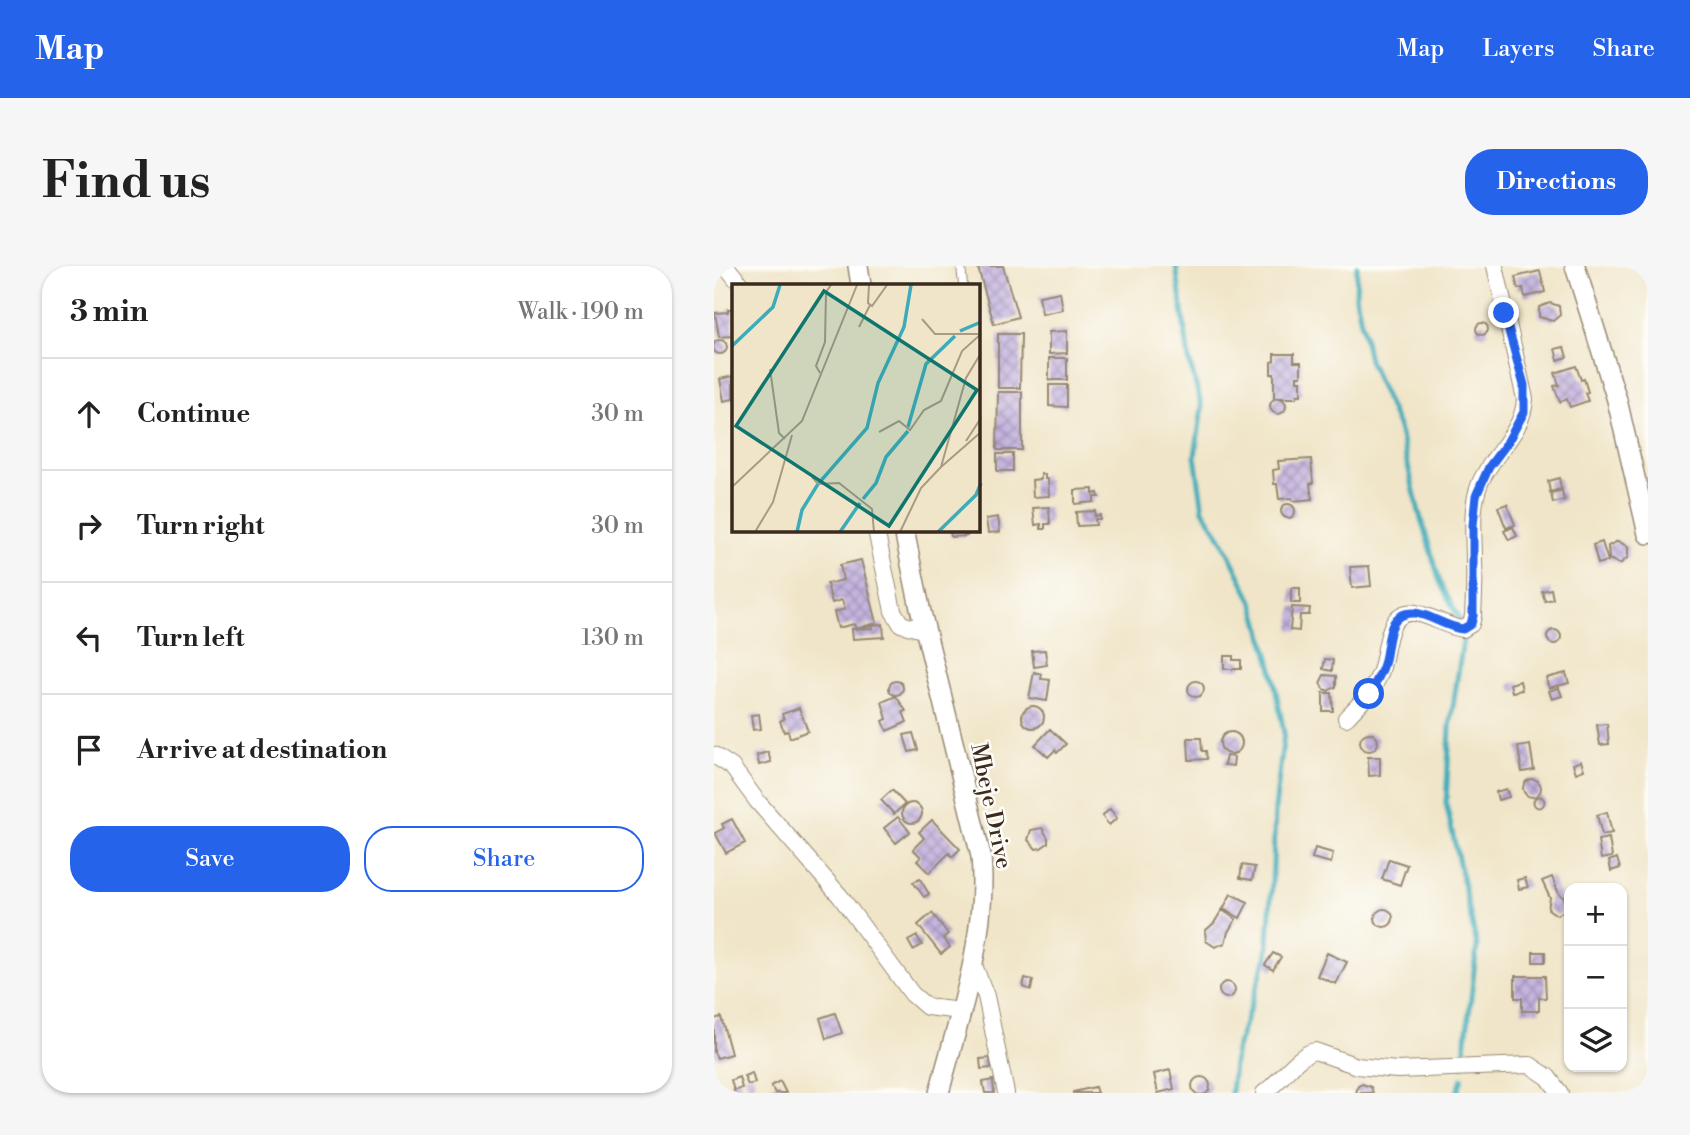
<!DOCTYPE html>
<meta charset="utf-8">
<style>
:root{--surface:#fff;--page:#f6f6f6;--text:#222;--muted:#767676;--line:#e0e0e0;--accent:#2563eb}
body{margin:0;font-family:"Libre Bodoni",serif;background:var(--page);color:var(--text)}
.controls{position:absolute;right:21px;bottom:21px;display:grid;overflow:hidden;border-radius:14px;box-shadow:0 2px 5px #0004}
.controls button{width:63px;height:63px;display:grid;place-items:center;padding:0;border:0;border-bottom:2px solid var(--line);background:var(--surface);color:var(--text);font:35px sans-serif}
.stop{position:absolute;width:21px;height:21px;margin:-16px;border:5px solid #2563eb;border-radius:50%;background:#fff}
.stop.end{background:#2563eb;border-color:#fff;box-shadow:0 2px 7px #0008}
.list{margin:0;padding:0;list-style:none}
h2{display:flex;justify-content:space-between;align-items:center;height:91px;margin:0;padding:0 28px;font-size:30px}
h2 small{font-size:23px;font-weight:400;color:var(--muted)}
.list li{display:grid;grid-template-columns:46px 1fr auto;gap:21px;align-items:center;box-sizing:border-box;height:112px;padding:0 28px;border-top:2px solid var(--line)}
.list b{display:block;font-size:26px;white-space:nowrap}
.list em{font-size:23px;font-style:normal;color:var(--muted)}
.actions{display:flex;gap:14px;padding:21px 28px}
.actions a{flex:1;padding:16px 0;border:2px solid var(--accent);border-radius:28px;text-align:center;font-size:24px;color:var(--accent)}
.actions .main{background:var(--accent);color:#fff}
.icon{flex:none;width:38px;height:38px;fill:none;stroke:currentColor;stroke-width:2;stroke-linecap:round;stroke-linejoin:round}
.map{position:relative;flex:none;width:934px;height:827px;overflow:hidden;border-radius:28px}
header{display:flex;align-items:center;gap:42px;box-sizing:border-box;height:98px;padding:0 35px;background:var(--accent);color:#fff}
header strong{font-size:33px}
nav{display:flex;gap:38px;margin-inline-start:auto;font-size:24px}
.intro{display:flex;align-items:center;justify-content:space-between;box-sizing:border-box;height:168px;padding:0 42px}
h1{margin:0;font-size:49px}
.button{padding:18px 32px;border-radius:28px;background:var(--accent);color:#fff;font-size:24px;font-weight:700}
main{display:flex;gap:42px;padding:0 42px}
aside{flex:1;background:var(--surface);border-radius:28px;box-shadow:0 2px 5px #0004}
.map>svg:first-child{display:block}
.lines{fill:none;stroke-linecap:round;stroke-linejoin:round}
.stream{stroke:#3dacba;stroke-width:5}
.building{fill:url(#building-cross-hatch)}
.service-casing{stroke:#968873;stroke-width:10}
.minor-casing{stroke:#968873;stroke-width:18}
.tertiary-casing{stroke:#968873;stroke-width:22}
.service{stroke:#fff;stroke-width:8}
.minor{stroke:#fff;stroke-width:16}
.tertiary{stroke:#fff;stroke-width:19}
.route{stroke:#2563eb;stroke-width:9}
.labels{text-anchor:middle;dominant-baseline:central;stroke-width:5;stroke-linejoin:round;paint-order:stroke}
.street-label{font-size:23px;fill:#3b2a1e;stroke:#fdfcf7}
.inset-river{fill:none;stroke:#3dacba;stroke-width:3.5}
.inset-road{fill:none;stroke:#a89a84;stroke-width:2}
.view{fill:#0f766e;fill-opacity:0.15;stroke:#0f766e;stroke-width:3.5}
.inset-edge{fill:none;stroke:#3b2a1e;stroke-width:3.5}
</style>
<header>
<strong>Map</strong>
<nav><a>Map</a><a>Layers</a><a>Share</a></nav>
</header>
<div class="intro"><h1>Find us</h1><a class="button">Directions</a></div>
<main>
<aside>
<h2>3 min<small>Walk · 190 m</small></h2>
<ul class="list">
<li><svg class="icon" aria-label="ahead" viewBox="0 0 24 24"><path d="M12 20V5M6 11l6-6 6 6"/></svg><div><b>Continue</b></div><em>30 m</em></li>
<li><svg class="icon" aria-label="right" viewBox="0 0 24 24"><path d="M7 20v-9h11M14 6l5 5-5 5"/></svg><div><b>Turn right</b></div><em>30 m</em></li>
<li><svg class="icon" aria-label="left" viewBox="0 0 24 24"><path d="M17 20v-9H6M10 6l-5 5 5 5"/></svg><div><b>Turn left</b></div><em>130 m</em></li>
<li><svg class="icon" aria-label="arrive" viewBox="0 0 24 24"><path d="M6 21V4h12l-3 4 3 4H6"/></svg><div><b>Arrive at destination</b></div></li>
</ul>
<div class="actions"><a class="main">Save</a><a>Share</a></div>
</aside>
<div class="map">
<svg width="934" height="827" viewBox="0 0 934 827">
<defs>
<pattern id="building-cross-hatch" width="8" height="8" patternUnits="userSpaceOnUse" patternTransform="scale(1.75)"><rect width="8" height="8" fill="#c4b4df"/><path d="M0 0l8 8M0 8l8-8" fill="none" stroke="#a093b4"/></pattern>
</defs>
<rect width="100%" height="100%" fill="#fdfcf7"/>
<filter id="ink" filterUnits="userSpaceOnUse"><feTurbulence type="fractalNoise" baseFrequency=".0143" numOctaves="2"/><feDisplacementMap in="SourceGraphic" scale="14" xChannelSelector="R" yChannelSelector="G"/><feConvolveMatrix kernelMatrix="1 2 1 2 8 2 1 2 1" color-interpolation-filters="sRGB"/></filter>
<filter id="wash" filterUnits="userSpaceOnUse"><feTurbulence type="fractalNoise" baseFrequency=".00686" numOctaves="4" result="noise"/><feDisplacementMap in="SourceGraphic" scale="28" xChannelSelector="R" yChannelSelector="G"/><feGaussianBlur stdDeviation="1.57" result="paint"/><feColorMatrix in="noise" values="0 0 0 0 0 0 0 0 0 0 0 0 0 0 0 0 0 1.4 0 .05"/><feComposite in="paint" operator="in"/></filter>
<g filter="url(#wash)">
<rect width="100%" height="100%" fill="#f0e5c8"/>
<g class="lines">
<path class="stream" d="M462,0L475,94L488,141L481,190L489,244L507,272L540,339L557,399L570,467L561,543L559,600L553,689L521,788L517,827
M643,0L642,31L655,94L685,162L705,246L726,316L745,353
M749,799L763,680L732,537L736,461L750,367
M743,827L748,812"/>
</g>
<g id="blocks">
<path class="building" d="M270,0H289L304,51L280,58L264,2Z
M826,5L831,26L811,31L809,22L804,23L801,11Z
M346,26L349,44L328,48L325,30Z
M836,37L845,40L846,49L839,55L825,51V41Z
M14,43H19V70L5,71L1,47L14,46Z
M762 63a6 6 0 1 1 12 0a6 6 0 1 1-12 0Z
M353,65V87L335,88V66Z
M284,68H307L306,122H284Z
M-1 81a7 7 0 1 1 14 0a7 7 0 1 1-14 0Z
M850,81L853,91L844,94L841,83Z
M560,88H580V96H587V110H583V115H587V129H583V132H560V108H557V96L560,95Z
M335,92H353V114H335Z
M862,100L867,114L870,113L874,126L871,127L874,135L856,141L853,133L846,136L840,120L845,119L841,107Z
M19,110V133L10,135L6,113Z
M335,119H353V141L335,140Z
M284,126H308V184H283Z
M556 140a8 8 0 1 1 16 0a8 8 0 1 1-16 0Z
M283,188H299V205H283Z
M597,193L599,217L596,218L598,233L579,235L578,232L565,233L563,218H560L559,204L565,203L564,195Z
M327,208H331V213H334L335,230L319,231L318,214L327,213Z
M845,212L847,223L836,226L834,215Z
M379,223V228L384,227L385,231H380V236L361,238V224Z
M848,224L850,234L839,237L837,227Z
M793,238L801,259L792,262L784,241Z
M567 245a7 7 0 1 1 14 0a7 7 0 1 1-14 0Z
M335,241L336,258H331V263H327V258L321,259L319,242Z
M381,245V250L386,249V253H381L382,259L363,260L362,246Z
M284,251L286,266L274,267L272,253Z
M799,261L803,270L795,274L790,265Z
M236,264H253V270L237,271Z
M904,275L914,281V291L906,298L895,293L894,280Z
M888,276L894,295L884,298L879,279Z
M147,294L163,357L142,363L140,358L124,362L120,346L131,343L128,334L118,337L113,318L129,314L126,299Z
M655,300L657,320L638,322L636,301Z
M577,322H586V337H577Z
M837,323L839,333L831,335L828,325Z
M578,341L596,342L595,349H586L585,365L576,364Z
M169,358L170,371L139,373L138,363L159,362L158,359Z
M833 371a7 7 0 1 1 14 0a7 7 0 1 1-14 0Z
M331,384L333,399L320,401L318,385Z
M510,390H519V394H527V403H510Z
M611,393L619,394L618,405L609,403Z
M320,406L328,408L327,413L336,414L333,435L315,432Z
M852,407L855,417L835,422L832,412Z
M610,409L622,410V421L614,425L610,423L606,417Z
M175 422a7 7 0 1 1 14 0a7 7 0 1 1-14 0Z
M806,415L808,424L798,426L796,418Z
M474 423a8 8 0 1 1 16 0a8 8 0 1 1-16 0Z
M845,422L848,430L838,433L835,425Z
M609,427H618L619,445H609Z
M182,430L192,445L189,446L193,456L173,465L169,455L173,453L168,436Z
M308 451a11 11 0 1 1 22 0a11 11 0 1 1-22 0Z
M85,442L94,465L76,472L74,465L70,466L66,455L70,453L68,448Z
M45,448L47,463L39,464L37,449Z
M893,458L895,478L886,479L883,459Z
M336,463L352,478L343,487L341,484L334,491L321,479Z
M506 477a11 11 0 1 1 22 0a11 11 0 1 1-22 0Z
M646 476a9 9 0 1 1 18 0a9 9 0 1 1-18 0Z
M199,467L204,484L195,486L190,469Z
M474,472H487L488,485H492L493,493L475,494Z
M816,479L820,504L808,506L804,481Z
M54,486L57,496L45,499L43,489Z
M512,490L520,491L519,500L510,499Z
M654,491H666V509L655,510Z
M867,495L870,504L862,507L859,498Z
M809 522a9 9 0 1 1 18 0a9 9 0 1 1-18 0Z
M792,523L795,531L784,534L782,526Z
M178,524L191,538L180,548L167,534Z
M819.5 536a5.5 5.5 0 1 1 11 0a5.5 5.5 0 1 1-11 0Z
M188 547a10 10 0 1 1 20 0a10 10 0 1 1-20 0Z
M396,543L403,552L395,559L388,550Z
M893,546L898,567L888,569L883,549Z
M184,551L196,566L182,577L170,562Z
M18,553L31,577L12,587L1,567L10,562L8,558Z
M218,554L246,583L238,591L235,587L215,607L203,595L207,591L199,583L210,572L205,566Z
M328,562L334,572V577L327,582L322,583L314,574L317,564Z
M895,572L898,591L887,593L884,574Z
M601,582L619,587L617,597L598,592Z
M903,592L906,602L897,605L895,595Z
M675,593L693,599L686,619L668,613Z
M528,599L541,601L538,614L526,612Z
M838,611L845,628L853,634L852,644L843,649L834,643L836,632L828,615Z
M811,612L814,621L805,623L803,614Z
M206,613L215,628L210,631L199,616Z
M517,628L534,636L526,652L509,643Z
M661 652a9 9 0 1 1 18 0a9 9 0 1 1-18 0Z
M508,644L522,653L514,666L511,677L501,681L492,675L491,665L500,657Z
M218,647L234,668L229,672L236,681L227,688L204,659Z
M203,670L208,679L199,684L194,675Z
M819,686H831V696H819Z
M559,687L567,691L559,704L551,699Z
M613,687L633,696L622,718L603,710Z
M801,710H831L832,732H825V745H808V732H801Z
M311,712L319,714L317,724L309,721Z
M505 724a8 8 0 1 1 16 0a8 8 0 1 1-16 0Z
M121,747L128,767L112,773L106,752Z
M7,751L17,788L3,792L0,786V753Z
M276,792L277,802L267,803L266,793Z
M456,804L460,823L444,827L440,808Z
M38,807L41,817L34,819L30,810Z
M25,811L28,822L20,825L17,814Z
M478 820a9 9 0 1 1 18 0a9 9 0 1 1-18 0Z
M279,814L280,827H271L269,816Z
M66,815L72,827H61L57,820Z
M648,818L657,821L659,827H642L644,820Z
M381,821L383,827H359V826Z"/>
</g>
</g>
<g filter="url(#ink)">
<use href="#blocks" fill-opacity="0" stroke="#968873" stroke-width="2"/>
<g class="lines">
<g class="service-casing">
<path id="service" d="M247,0L249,19"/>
</g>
<g class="minor-casing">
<path id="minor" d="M12,0L27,19
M162,264L179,345L187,358L212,365
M632,452C645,439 657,427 665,410C675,390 669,342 702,347C718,350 733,361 749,363L757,358L759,350C760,332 761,314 760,296C760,269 756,242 766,217C779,186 809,168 811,133L781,0
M0,489L18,501L43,535L126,630L198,728L213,741L247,745
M259,697L272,730L292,827
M550,827C566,816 584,788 601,785L643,800L683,804L816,799L834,811L846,827"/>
</g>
<g class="tertiary-casing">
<path id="tertiary" d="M144,0L147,19
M861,0L903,134L934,268
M190,264L206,342L267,590C274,671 245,750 225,827"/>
</g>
<use href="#service" class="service"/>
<use href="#minor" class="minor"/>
<use href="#tertiary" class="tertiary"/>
</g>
</g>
<g class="lines" filter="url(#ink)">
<path class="route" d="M655,428C660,419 667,409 670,398C676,379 671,345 701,347C717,349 732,361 749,363L757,358L759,350V259L762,230L775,201L793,177L810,146V119L790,47"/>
</g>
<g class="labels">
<g class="street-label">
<text transform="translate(277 540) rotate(78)">Mbeje Drive</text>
</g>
</g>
<g transform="translate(18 18)">
<rect width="248" height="248" fill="#f0e5c8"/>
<path class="inset-river" d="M228,47L249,38M0,62L41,23L48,1M176,143L194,80L223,52M131,215L144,199L154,173L176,147M65,248L70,226L86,200L135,144L146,99L172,43L179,1M108,248L128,219M206,248L244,211L249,199"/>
<path class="inset-road" d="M137,1L136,19L140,22L155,1M190,35L203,50H246M127,43L138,21M249,69L234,94L209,183L249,148M38,85L47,149L53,155M88,89L84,82L93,58L94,8L99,1M147,148L167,137L178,146L192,126L209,117L230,67L249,50M234,157L249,134M80,193L86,200L107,199L140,225L142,248M0,203L70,137L125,1M23,248L41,218L60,151M168,248L189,204L209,183"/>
<path class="view" d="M92,7L245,106L157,242L4,142Z"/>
<rect width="248" height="248" class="inset-edge"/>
</g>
</svg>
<div class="controls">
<button>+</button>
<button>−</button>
<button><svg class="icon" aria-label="layers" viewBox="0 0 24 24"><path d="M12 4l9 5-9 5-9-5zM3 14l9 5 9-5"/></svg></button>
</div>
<div class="stop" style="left:655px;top:428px"></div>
<div class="stop end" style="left:790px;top:47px"></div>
</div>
</main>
